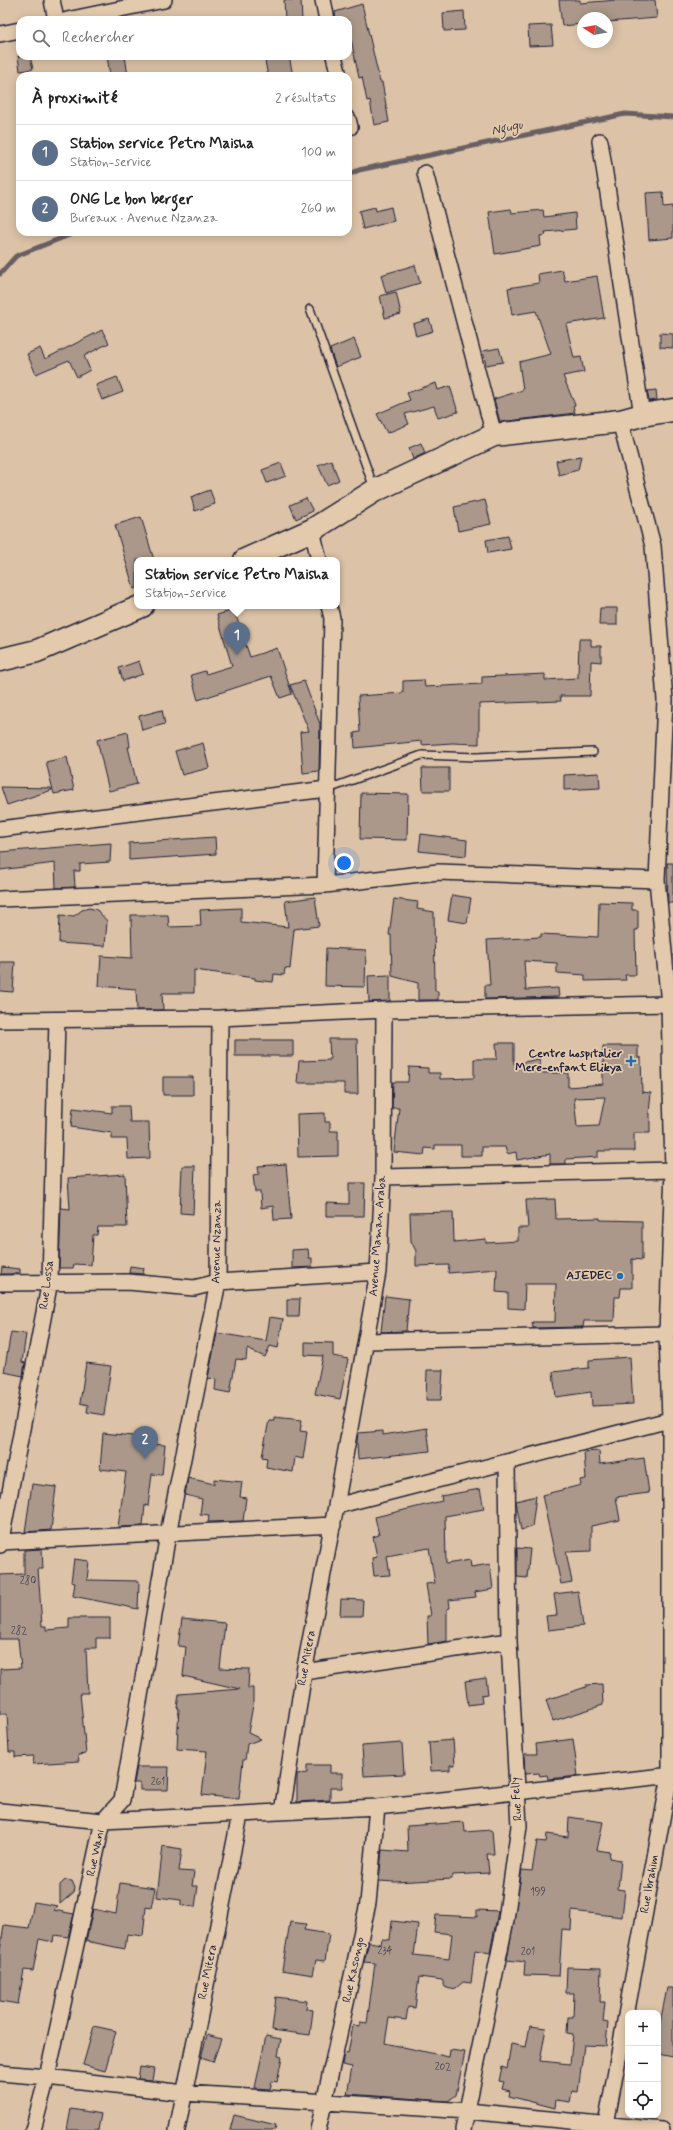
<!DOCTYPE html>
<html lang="fr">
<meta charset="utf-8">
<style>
:root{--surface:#fff;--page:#f6f6f6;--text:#222;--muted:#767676;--line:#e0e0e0;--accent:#1f6fb2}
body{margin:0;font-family:Mynerve,sans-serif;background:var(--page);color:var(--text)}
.controls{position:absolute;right:12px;bottom:12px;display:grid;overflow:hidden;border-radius:8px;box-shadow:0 2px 10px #0003}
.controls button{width:36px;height:36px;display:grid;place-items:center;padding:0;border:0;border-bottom:1px solid var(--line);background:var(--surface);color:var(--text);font:20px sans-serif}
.compass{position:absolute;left:577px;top:12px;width:36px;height:36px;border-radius:50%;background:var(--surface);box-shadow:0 2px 10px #0003;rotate:281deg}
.you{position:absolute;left:344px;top:863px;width:14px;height:14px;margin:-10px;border:3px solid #fff;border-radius:50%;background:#1a73e8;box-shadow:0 0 0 6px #1a73e833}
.badge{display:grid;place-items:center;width:26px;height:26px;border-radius:50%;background:var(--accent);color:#fff;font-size:13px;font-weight:700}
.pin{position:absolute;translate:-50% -33px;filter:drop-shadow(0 1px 2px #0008)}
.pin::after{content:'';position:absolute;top:21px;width:14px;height:12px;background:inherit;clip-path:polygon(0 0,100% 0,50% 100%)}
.popup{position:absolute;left:134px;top:557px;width:206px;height:52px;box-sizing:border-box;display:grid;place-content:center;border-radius:8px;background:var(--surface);filter:drop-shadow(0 1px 3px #0005);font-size:13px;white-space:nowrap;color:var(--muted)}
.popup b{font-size:15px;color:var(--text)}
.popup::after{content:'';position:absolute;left:50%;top:100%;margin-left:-8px;border:8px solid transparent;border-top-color:var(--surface)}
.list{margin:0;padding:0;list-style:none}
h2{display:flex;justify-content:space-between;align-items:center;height:52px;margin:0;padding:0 16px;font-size:17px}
h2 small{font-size:13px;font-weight:400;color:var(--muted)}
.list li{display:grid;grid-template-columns:26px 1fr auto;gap:12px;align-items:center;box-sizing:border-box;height:56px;padding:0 16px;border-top:1px solid var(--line)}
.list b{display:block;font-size:15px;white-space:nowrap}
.list p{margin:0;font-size:13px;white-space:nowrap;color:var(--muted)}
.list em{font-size:13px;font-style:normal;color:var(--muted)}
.icon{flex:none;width:22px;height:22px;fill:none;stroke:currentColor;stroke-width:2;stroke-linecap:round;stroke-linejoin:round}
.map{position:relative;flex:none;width:673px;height:2130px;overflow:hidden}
.search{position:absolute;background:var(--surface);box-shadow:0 2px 10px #0003;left:16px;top:16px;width:336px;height:44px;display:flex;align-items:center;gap:10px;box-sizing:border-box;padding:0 14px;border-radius:12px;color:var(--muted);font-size:15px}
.panel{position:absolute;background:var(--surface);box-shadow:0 2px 10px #0003;left:16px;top:72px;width:336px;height:164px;border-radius:12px}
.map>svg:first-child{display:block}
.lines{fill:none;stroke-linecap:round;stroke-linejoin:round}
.stream{stroke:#675e63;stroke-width:5}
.building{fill:#ab988b;stroke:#22223b;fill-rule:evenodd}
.lane-casing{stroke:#22223b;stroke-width:10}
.street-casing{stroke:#22223b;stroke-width:18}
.primary-casing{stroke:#22223b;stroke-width:25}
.lane{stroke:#e4caac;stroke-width:7}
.street{stroke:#e4caac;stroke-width:15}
.primary{stroke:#e4caac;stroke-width:22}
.poi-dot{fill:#1f6fb2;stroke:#e4caac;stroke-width:1.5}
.labels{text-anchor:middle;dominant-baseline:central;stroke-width:3.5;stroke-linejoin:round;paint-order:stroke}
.number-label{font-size:10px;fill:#44404f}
.poi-label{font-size:12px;font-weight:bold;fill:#22223b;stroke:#e4caac;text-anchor:end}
.street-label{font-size:12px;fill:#22223b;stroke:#e4caac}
.water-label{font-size:13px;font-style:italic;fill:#3f3b4c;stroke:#e4caac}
</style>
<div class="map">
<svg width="673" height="2130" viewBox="0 0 673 2130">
<rect width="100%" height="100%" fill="#dcc3a7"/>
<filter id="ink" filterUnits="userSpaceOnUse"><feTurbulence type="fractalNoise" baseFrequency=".025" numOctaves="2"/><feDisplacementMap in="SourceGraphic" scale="8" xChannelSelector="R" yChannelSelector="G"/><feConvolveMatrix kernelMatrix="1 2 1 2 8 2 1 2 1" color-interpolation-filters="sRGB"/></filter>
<g filter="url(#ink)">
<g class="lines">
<path class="stream" d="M348,175L359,170L625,114L673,117
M0,274L16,256L77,232"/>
</g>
<path class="building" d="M284,0H301L302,20H285Z
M559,0H580V3L617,0H655L657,18L607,22V18H583V24L562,26Z
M362,4L380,82H382L389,122L374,125L370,100L367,101L362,77L359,78L351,39L348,40V20H336L335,12Z
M464,11L465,30L444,31L443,13Z
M551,25L553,45L529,46L528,26Z
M18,56H30L33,69L20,71Z
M107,56H125L128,76H110Z
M264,56H289L293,76H268Z
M663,192L664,207L673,206V238L649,240L646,193Z
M375,207L376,211L391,207L394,221L363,229L359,211Z
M511,209L512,213L543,210L544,217L575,213L576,229L545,232L546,235L540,236L541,246L495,254L489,212Z
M415,265L420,283L386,293L381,275Z
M562,270L565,281L597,276L604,318L566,324L574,358L581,357L584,372L563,376L575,405L573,406L575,413L500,422L494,399L523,390L519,362L551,354L536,311L512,315L508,288L539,283L538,274Z
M396,292L401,314L385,318L380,296Z
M429,319L433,331L416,336L413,324Z
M102,330L109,343L84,356L90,370L77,377L69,360L36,374L27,354L40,348L45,359Z
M660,333L673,334V348L660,347Z
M354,339L361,357L336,367L330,349Z
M499,348L503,362L486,365L483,351Z
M117,377L123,392L102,400L96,385Z
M436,383L438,390L450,386L458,412L438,418L434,406L405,414L409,424L387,433L377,414L410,400L407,393Z
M656,390L657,400L649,401L647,391Z
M421,443L425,453L413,459L409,448Z
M581,456L578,470L559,475L556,461Z
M331,460L339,480L327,485L318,465Z
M281,463L286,476L267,483L262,470Z
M210,490L215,504L195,511L191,497Z
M306,498L313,511L296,519L290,505Z
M485,500L491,524L458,531L454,507Z
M141,517L154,560H137V588L134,589L115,525Z
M508,536L511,549L488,553L486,540Z
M600,608H617V625H599Z
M234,610L250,657L277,648L292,694L280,698L271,676L198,700L191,675L205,671L206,674L232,666L217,615Z
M579,639H591V646H601V662L591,661L590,696H560L561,701L479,704V744L452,743L422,745V741L355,748L354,733L360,732L358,696L403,693V681L424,680L425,687L482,684V677L545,674V680L578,678Z
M139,661L143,674L123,681L119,668Z
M304,681L320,724L319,771L303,773L300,732L309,731L290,685Z
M162,710L165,724L142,730L139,716Z
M128,732L130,747H128L137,784L109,791L97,740Z
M203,743L209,768L182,775L175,751Z
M67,757L74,790L54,794L46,762Z
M422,768H449V791H423Z
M599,773L600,788L564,790V775Z
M1,787L51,788L52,790L7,805Z
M361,793L408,794L407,840L360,839Z
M421,834L467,840L466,856L419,851Z
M215,837L216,854L129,860V843Z
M111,843L110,862L80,864V871H74L75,887L56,888L55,863L0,870V852Z
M667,863H673V903H668Z
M452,895L471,898L467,923L448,920Z
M315,897L319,926L294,929L290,969L285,968L284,975L274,974L273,982L255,980V978L194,970V993H162L163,1010H137L136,989L99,986L101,956L132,958L131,915H168L169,927L201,926L200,910L241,908V922L288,927L285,901Z
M394,899L418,902L417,909L434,912L435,991H438V1000H418V983L392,976L391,935H389Z
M599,902L632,903V910H638V930H635L636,975H625L626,980L585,981V975L557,973V963L524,961L526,990L558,988L559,997L485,999V985H490L487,940L541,937V934L598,937Z
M89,908L97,910L107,921L105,946L59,943L60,915L74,916L82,910Z
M326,948L366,950L365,987L325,986Z
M0,962H15L13,992L0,991Z
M390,975V1001L369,1002L368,976Z
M329,1039H357L358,1094H344V1083H297L299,1061L330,1060Z
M235,1040H293V1056H235Z
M496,1043H514V1064L539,1059L542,1073H568V1087L603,1084V1046H638V1058L641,1057L642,1092L651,1093L649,1113H650V1133H634V1151H598V1157L566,1159V1164H550V1154L517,1160L516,1152L507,1154L505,1147H482V1156H461V1145H435V1149L425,1148L424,1155L394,1152L399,1108H392L393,1082H408L409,1067L428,1068V1073H440V1079L474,1078V1059H497ZM605,1097L599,1126L577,1127L574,1098Z
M163,1077H193V1095H163Z
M112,1106H129L130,1122H149L150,1158L128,1159L127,1139H112V1133L71,1127L73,1108L112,1113Z
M325,1113V1122H330V1131H338V1156L298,1157L297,1114Z
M286,1164L291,1219L274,1220L273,1206L261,1208L260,1192H255L253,1175L259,1174L258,1166Z
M182,1166H195L193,1214L180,1213Z
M125,1174L127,1227H98L97,1235H93L91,1265L74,1264L73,1268H59L61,1208L70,1209L68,1178Z
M349,1183H365L364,1216H326V1203L349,1204Z
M555,1199L556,1219L600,1218V1220L642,1221V1260L632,1259V1288H621L620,1297H615L614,1321H584L583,1327L533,1328L532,1322H555L556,1284H525L524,1309L508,1308V1293L496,1292L497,1269L448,1273L449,1265L416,1266V1251L411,1241L410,1213L453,1212L454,1242L486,1239V1243L518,1241V1228H528L526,1200Z
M308,1249L309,1258H312V1267L292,1268V1250Z
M130,1266L144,1268L143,1274L129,1273Z
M2,1267L20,1269V1274H1Z
M385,1296L409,1299L406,1331L381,1332Z
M287,1299H300L299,1317H287Z
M270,1317L283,1319L278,1348L270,1346L265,1357L247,1349L246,1360L236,1359L230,1393L215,1390L216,1379L208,1378L217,1333L266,1341Z
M11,1332L26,1334L22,1362L25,1363L23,1376L4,1372Z
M305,1342L333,1343V1356L348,1359L340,1399L315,1394L323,1356L305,1355Z
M630,1357L633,1404L592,1406L591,1392L556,1397L553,1372L589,1368V1360Z
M86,1363L111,1366L104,1415L87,1412L88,1405L80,1403Z
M427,1370H443L441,1400H426Z
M274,1417L302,1420L300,1431L307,1432L303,1459L295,1457L293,1472L266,1467L267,1458L262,1457L269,1420H274Z
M427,1428L430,1451L358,1459L357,1442L358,1433L383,1431V1435Z
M103,1433L153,1438L152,1444L165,1445L162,1475L152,1474L148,1506L145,1505L143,1526L118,1527L126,1472L100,1469Z
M599,1451L600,1464L644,1458L649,1493L616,1497L620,1520L591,1526V1551L566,1552L572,1582L561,1584L542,1495L581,1485L580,1480L586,1479L584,1452Z
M188,1478L214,1484V1479L242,1482L240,1497L246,1498L243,1521L208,1522L209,1515L200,1514L202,1499L185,1495Z
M32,1484L56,1487L51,1530L25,1532Z
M480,1489L484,1509L445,1516L446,1564L470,1560L471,1567L490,1564L493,1589L475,1592L476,1597L449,1600L450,1608L447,1609V1641L428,1644L427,1616H431L426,1584L435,1583L429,1548L387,1556L390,1575L374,1576L372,1558L377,1557L373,1537L379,1535L375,1517L442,1501L441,1496Z
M536,1496L532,1527L521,1530L516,1501Z
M517,1548L530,1549L527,1578L517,1577Z
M42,1549L43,1569H38L42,1626H46V1630L69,1628V1618H110V1638H96V1648H86L88,1693H80L86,1754L78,1755L79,1761L33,1764L34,1756L15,1757V1752H9L7,1714H0V1669L21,1668L18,1639H0V1575L24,1574V1550Z
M74,1559L89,1561L87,1580L139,1581L138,1609L73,1596L75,1583L71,1582Z
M578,1591L583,1626L548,1630L546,1616L557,1615L554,1594Z
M341,1599L363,1600L362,1616H340Z
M182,1619L225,1623L220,1668L249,1669L248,1688H253V1705L248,1733L261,1739L247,1744L245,1760H243L239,1799L202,1795L207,1751L177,1749L178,1727H180H178L179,1708H177L179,1694L240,1689L183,1676L186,1647L178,1646Z
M486,1678L488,1694L481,1695L482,1703L468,1705L465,1681Z
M602,1684L603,1705L553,1721L546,1700L586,1687V1685Z
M573,1739L578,1776L548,1779L547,1775L540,1776L539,1773L525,1774L524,1754H537L536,1744Z
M453,1740L455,1765H450V1770L431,1771L429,1742Z
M402,1743L404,1774L364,1776L362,1746Z
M307,1765H330V1773H342V1788H330V1800L297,1802V1774L307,1773Z
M137,1767H169L168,1790H140V1783H134Z
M569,1817L603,1822L597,1850L610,1852L609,1858L621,1860L618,1889L625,1890L622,1917L572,1911L571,1930L562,1929L559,1976L524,1975L525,1962L507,1960L522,1870L532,1871L537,1841L546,1842L547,1834L568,1837Z
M464,1822L465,1832L492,1830L494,1854H487L489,1873L453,1875L452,1879L395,1882L379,1881L382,1850L408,1852L407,1826Z
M163,1846L182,1849L179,1871L194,1872L192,1886H198L195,1907L181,1905V1900L157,1897Z
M65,1880L72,1881L75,1888L74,1892L60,1904V1885Z
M120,1883L155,1888L151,1908L146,1907L143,1936L127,1934L125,1949L86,1941L93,1909L116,1914Z
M34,1902L58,1906L53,1910L74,1914L68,1937L54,1935L53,1942L39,1939L33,1971L24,1970L18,2004L0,2001V1952L4,1925L29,1928Z
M477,1910L498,1911L490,1953L475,1950L471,1983L463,1982L456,1988L450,1989L445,1987L442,1980L419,1977L415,2008L408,2007L406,2020L389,2018L385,2043L449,2057L450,2050L465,2052L456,2095L448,2101L347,2094L352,2067L342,2065L344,2053L348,2054L353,2025L360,2026V2022L367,2023L375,1963L364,1962L369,1942L381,1944L382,1939L390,1940L392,1921L418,1924L414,1955L449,1959L452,1934L434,1932L436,1915L477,1917Z
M290,1922L306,1924L304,1930L329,1934L325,1961L316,1960L313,1975L282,1970Z
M567,1967L601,1968L600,2002H605L603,2022L608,2023L606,2046L584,2045L578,2092L572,2091L570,2102L556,2100L555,2108L509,2096L510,2091L502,2089L504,2082L499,2081L502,2067L507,2069L511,2044L526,2047L530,2026L546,2028L540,2061L570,2064L573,2034L567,2033L568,2017H573L574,1993H566Z
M667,1988H673V2057L658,2054V2023H660Z
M276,1997L307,2001L306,2009L313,2010L310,2035L272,2030Z
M94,2026L116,2031L105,2071L83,2065Z
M207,2035L221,2039L213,2062L201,2058Z
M266,2036L281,2039L278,2056L282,2057L277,2082L272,2081L270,2089L255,2088Z
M140,2067L154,2069L152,2080L138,2079Z
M71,2109L101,2114L98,2130H67Z
M234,2115L276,2125L275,2130H230Z"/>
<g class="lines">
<g class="lane-casing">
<path id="lane" d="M310,309L374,488
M328,789L422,755L476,757L593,752"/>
</g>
<g class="street-casing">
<path id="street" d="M52,0L56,20
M323,0L327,20
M67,20L164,0
M0,34L20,30
M334,56L339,76
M348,119L350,127
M600,141L642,415
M425,173L494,435
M312,530L319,560
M0,829L327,789
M325,885L332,618L329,606
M0,899L325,885L438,872L657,880
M0,1020L220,1018L384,1010L669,1004
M383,1177L673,1170
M0,1283L128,1282L194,1288L218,1282L378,1272
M367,1341L667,1334
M336,1506L673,1419
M0,1542L333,1525
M0,1545L50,1281L57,1021
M304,1672L509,1641
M0,1811L103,1821L377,1807L673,1775
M282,1812L304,1672L336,1506L378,1272L383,1177L384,1010
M0,2073L47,2077L184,2093L468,2111L662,2130
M33,2130L47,2077L103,1821L122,1800L168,1534L218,1282L220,1018
M177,2130L240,1815
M318,2130L368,1903L377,1807
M463,2130L506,1920L519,1826L509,1641L507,1462
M605,2130L670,1775V1419L667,1334L673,1170L669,1004L657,880L665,700L653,546L620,421"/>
</g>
<g class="primary-casing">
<path id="primary" d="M245,560L312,530L374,491L494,435L620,421L642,415L673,410
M0,660L37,651L142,606"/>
</g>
<use href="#lane" class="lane"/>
<use href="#street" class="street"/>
<use href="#primary" class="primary"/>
</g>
</g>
<g class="poi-dot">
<path d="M629 1055h4v4h4v4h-4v4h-4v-4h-4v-4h4z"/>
<circle cx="620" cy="1276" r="4"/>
</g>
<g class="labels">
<g class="number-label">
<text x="28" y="1581">280</text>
<text x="19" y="1631">282</text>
<text x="158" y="1782">261</text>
<text x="538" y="1892">199</text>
<text x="385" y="1951">234</text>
<text x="528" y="1952">201</text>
<text x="443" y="2067">202</text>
</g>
<g class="poi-label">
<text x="622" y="1054">Centre hospitalier<tspan x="622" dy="14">Mere-enfant Elikya</tspan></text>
<text x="612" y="1276">AJEDEC</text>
</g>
<g class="street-label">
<text transform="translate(378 1236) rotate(-86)">Avenue Maman Araba</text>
<text transform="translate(217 1242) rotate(-89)">Avenue Nzanza</text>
<text transform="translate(47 1285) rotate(-83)">Rue Lossa</text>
<text transform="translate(307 1658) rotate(-80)">Rue Mitera</text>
<text transform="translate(517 1799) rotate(-94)">Rue Felly</text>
<text transform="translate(96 1853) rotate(-78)">Rue Wani</text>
<text transform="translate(650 1884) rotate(-80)">Rue Ibrahim</text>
<text transform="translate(354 1970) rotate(-78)">Rue Kasongo</text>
<text transform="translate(208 1972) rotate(-79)">Rue Mitera</text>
</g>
<g class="water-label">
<text transform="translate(507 128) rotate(-12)">Ngugu</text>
</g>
</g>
</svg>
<div class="controls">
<button>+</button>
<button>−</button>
<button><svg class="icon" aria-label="locate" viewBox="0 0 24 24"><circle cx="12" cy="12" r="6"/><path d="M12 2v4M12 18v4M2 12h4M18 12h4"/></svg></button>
</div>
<svg class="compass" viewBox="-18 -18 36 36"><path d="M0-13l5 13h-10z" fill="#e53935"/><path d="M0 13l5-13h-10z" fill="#767676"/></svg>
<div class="you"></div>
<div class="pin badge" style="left:237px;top:655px;background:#5c6f8a">1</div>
<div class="popup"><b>Station service Petro Maisha</b>Station-service</div>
<div class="pin badge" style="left:145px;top:1459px;background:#5c6f8a">2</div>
<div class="search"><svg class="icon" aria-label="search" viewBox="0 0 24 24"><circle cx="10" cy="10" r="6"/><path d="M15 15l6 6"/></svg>Rechercher</div>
<section class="panel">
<h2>À proximité<small>2 résultats</small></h2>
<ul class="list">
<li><span class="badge" style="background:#5c6f8a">1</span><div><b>Station service Petro Maisha</b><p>Station-service</p></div><em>100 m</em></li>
<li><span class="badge" style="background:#5c6f8a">2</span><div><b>ONG Le bon berger</b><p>Bureaux · Avenue Nzanza</p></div><em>260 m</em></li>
</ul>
</section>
</div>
